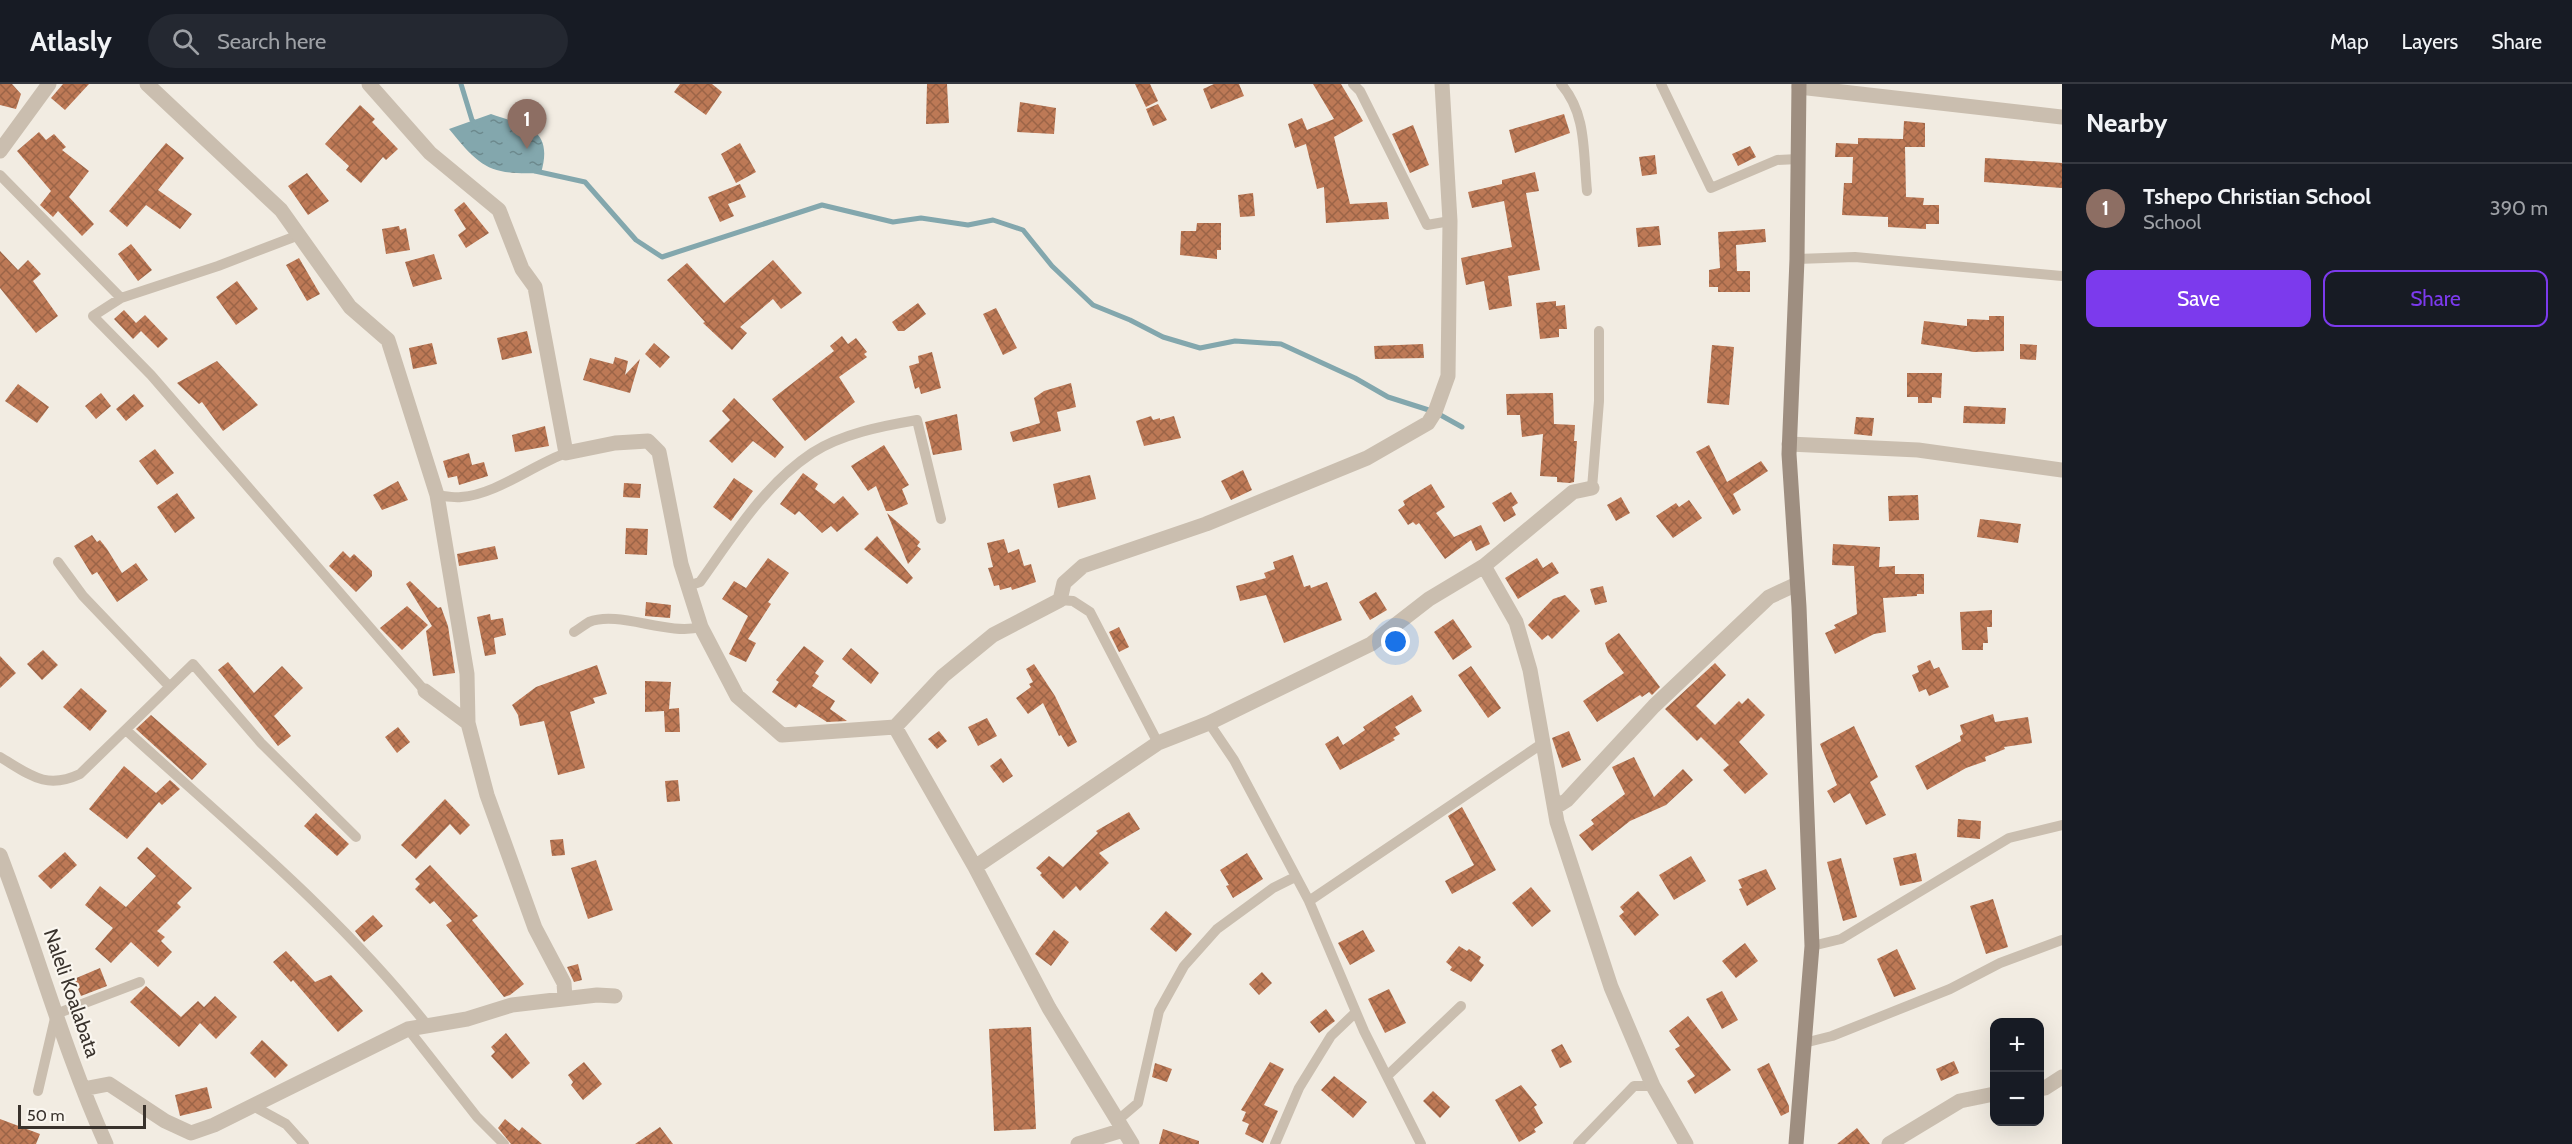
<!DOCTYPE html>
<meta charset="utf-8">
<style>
:root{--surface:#171b24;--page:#242831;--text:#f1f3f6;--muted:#9ea1a6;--line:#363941;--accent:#7c3aed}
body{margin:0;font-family:Cabin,sans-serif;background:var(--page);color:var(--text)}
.controls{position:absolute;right:18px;bottom:18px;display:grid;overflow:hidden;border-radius:12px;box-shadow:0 6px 24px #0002}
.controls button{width:54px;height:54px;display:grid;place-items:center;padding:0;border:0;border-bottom:2px solid var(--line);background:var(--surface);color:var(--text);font:30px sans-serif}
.scale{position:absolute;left:18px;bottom:15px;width:128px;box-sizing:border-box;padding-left:6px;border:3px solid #39322c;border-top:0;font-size:16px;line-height:21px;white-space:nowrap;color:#39322c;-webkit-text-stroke:4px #faf6ef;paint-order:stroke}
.you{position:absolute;left:1396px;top:558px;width:21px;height:21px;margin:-15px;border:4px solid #fff;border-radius:50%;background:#1a73e8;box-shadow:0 0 0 9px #1a73e833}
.badge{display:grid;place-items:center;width:39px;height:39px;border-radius:50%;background:var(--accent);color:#fff;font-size:20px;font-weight:700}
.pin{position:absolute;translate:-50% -50px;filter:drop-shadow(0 2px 3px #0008)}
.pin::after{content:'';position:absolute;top:32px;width:21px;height:18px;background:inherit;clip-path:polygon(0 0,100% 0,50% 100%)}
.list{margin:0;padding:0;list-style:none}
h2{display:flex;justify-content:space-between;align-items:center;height:78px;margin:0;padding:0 24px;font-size:26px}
h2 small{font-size:20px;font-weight:400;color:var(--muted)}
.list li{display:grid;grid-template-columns:39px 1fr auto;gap:18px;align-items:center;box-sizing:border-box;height:90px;padding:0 24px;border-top:2px solid var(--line)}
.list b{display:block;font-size:22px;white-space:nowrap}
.list p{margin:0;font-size:20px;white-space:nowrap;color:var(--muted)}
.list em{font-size:20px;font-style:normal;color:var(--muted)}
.actions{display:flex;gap:12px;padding:18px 24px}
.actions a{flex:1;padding:14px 0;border:2px solid var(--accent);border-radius:12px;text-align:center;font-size:21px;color:var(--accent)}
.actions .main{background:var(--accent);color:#fff}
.icon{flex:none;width:33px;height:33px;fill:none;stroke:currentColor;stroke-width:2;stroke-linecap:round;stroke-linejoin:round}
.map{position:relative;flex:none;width:2062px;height:1060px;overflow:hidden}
header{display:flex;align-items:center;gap:36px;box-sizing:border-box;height:84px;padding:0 30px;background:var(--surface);border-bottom:2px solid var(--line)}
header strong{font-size:28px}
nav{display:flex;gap:33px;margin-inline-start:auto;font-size:21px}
.search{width:420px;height:54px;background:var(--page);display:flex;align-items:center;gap:15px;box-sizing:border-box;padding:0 21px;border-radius:33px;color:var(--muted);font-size:22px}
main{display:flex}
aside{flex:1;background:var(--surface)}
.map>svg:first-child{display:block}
.water{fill:url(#water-ripples)}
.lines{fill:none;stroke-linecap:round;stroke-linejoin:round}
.stream{stroke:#83a7ad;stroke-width:5}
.building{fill:url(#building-cross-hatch)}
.lane{stroke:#cabeaf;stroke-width:10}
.street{stroke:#cabeaf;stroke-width:15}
.secondary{stroke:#9e8e80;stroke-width:15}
.labels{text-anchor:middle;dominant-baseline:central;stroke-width:4.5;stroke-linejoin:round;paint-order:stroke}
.street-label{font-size:20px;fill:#39322c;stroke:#faf6ef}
</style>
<header>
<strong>Atlasly</strong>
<div class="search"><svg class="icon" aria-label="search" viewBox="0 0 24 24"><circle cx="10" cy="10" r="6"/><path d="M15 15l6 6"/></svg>Search here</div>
<nav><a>Map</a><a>Layers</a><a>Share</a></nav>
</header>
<main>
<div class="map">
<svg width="2062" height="1060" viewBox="0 0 2062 1060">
<defs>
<pattern id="water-ripples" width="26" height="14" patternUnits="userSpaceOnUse" patternTransform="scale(1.5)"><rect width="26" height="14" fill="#83a7ad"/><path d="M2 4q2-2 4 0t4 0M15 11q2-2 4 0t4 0" fill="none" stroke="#6c898d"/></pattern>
<pattern id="building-cross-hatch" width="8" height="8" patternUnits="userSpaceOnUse" patternTransform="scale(1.5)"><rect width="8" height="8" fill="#bd7956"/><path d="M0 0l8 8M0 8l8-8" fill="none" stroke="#9b6447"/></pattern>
</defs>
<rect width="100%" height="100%" fill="#f2ece2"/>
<path class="water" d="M491,30C526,42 554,44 541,89C489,91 481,84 449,45Z"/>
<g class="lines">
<path class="stream" d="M461,0L472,36L477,41
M535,87L585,98L636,156L662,173L822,121L893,138L921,134L968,141L993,136L1023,146L1052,182L1093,221L1130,236L1163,253L1200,264L1235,257L1281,260L1355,294L1388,313L1435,328L1462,343"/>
</g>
<path class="building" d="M0,0H12L21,10L16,25L0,21Z
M63,0H89L65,26L51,14Z
M680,0H712L722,8L706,31L674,8Z
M927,0H947L949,39L926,40Z
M1135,0H1150L1158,17L1146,23Z
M1214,0H1239L1244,12L1211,25L1203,5Z
M1313,0H1341L1363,37L1334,53L1350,120L1387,118L1389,135L1326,139L1324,103L1317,105L1306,60L1295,64L1288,40L1302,34L1307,46L1334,35Z
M1020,18L1056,24L1054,50L1017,48Z
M1158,20L1167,36L1153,42L1146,25Z
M360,21L375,35L372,38L398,65L386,76L383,73L361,99L346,86L349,82L325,60Z
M1564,30L1570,49L1515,69L1509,46Z
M1904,37L1925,39V63H1905L1906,113L1924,114L1923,121H1939V140H1926V145L1888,143V133L1842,131L1844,99H1852L1853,73H1835L1836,59L1858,60V54L1903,55Z
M1413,41L1429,81L1410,89L1392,50Z
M39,48L46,56L54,50L66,63L62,66L89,87L69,113L94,140L82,152L58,127L53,133L40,121L51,107L17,67Z
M166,59L184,74L158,106L192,130L180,145L146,121L127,143L109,127Z
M740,59L756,88L736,99L721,70Z
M1750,62L1756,73L1738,82L1732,70Z
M1655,71L1657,90L1642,92L1639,73Z
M1985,74L2062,79V104L1984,98Z
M1535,88L1539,107L1526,109L1540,186L1508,192L1512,222L1489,226L1484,197L1466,201L1461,174L1512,163L1504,117L1472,124L1468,108L1502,100V96Z
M307,89L329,117L308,131L288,102Z
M740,100L746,113L728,120L734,132L720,138L708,113Z
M1253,109L1255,132L1240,133L1238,111Z
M464,118L489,149L466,164L458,151L466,145L454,126Z
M1197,139H1221V166H1217V175L1180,171L1181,147H1196Z
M399,142L400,146L406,144L410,166L386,170L382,145Z
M1659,142L1661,161L1638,163L1636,144Z
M1765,145L1766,158L1736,161L1737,187H1750V208H1718V203H1709V186L1720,184L1718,148Z
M131,160L152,186L138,197L118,170Z
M0,167L18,186L28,176L41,190L33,197L58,232L36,249L0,204Z
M434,170L442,195L413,203L405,178Z
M299,174L320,210L307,217L286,181Z
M773,176L802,209L781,225L773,215L740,243L747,249L732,266L703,239L705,238L667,196L687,179L724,219Z
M237,197L258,225L236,241L216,213Z
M1556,217V222L1565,221L1567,245H1559V253L1540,255L1536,219Z
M918,219L926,230L904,247H898L892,238Z
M996,224L1017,264L1003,271L983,230Z
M124,226L136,239L145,231L168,255L158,264L141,247L133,255L114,235Z
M1989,232H2004V267L1974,268L1921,260L1924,237L1967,242V235L1989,236Z
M527,247L532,269L502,276L497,254Z
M842,252L848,260L856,254L867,268L864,270L867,273L839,293L855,318L805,357L772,315L834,267L830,262Z
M432,259L437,280L413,285L409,264Z
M654,259L670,273L660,284L645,270Z
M1423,260L1424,274L1375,275L1374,262Z
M2020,260L2037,261L2036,276L2020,275Z
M1712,261L1734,263L1729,321L1707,319Z
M932,268L941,304L921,310L919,303L915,305L909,282L919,279L918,272Z
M615,273L628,277L625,291L640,275L630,309L583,296L590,274L613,280Z
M217,277L258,321L223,347L202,318L199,320L177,299Z
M1907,289H1942L1941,314L1932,313V319H1918V313H1907Z
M1071,299L1076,323L1057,328L1061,347L1013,358L1010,348L1040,339L1034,314L1044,307Z
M18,300L49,323L37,339L5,317Z
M101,309L111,322L96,335L85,322Z
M1553,309L1554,340L1575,341L1574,357H1577L1574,398L1570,399L1557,398V393L1540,392L1543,350L1522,353L1520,331H1507L1506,310Z
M134,310L144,322L126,337L116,325Z
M734,314L784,363L775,374L753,357L732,379L709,357L730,336L722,327Z
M1964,322L2006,324L2005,340L1963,339Z
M957,330L962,366L933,371L925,338Z
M1151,332L1153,336L1160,334V336L1174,332L1181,354L1144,362L1136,337Z
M1856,333L1874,334L1872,352L1854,350Z
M545,342L549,362L515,368L512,351Z
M884,361L909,401L902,405L908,420L892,427H886L876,402L868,407L851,382Z
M1709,361L1727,398L1761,377L1768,387L1733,410L1741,426L1733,431L1696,368Z
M155,365L174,389L157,401L139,377Z
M469,369L472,381L484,378L488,392L459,401L457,392L448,394L443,377Z
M1243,386L1252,406L1231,416L1221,397Z
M803,389L818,400L815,405L834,420L843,412L859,430L837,448L831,442L822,449L799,427L795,431L780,420Z
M1090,391L1096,415L1058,424L1053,400Z
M734,394L753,407L731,437L713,423Z
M398,397L408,416L382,426L373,411Z
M624,399L641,400L640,414L623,413Z
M1431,400L1445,423L1436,429L1454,453L1481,441L1490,460L1476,467L1471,456L1445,475L1419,439L1416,441L1413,438L1408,441L1398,426L1405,421L1403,417Z
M1511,408L1518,419L1512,423L1516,431L1504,438L1492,419Z
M177,409L195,434L175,449L157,423Z
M1918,411L1919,436L1889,437L1888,412Z
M1621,413L1630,429L1616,437L1607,421Z
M1689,416L1702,434L1673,454L1656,432L1676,419L1679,423Z
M887,429L920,458L917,462L921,465L908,480Z
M1980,435L2021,440L2018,459L1977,453Z
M626,444L648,445L647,471L625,470Z
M92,451L97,458L100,456L107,465L122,489L136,479L148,496L117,518L97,488L92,491L74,462Z
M877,452L913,494L907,500L864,465Z
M1004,455L1008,469L1019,465L1024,482L1031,480L1036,498L1012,506L1011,503L1000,506L999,501L994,502L988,484L993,483L987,459Z
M1833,460L1880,463L1879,483L1895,482V490H1924V510H1917V512L1883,514L1886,548L1874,550L1835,570L1825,549L1836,544L1834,541L1857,530L1854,482L1832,481Z
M495,462L498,475L459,482L457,470Z
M343,467L350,474L354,470L372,487V492L356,508L329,482Z
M1293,471L1304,503L1310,501L1311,504L1327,498L1342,536L1284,559L1266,511L1240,517L1236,502L1266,494L1264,489L1275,485L1273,478Z
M768,474L789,489L768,518L771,520L748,555L756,559L746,578L729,570L748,532L722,515L734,497L746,504Z
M1537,474L1543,484L1552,478L1559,489L1518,515L1505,494Z
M410,497L438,524L441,523L448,542L455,589L433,592L426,547L432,542L406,500Z
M1603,502L1607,518L1595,521L1590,505Z
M1376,508L1387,526L1370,536L1359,518Z
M1565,511L1580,527L1552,555L1548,551L1542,556L1528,541L1553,515Z
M646,518L671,521L670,534L645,532Z
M407,522L428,541L402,566L380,544Z
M1992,526V543H1987L1988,559H1983V566H1962L1960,528Z
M490,530L491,536L503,534L506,551L494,554L496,570L485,572L477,533Z
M1453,535L1472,563L1453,576L1434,548Z
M1119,543L1129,563L1119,568L1109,548Z
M1619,549L1660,603L1652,611L1649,608L1642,613L1640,611L1597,638L1583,617L1624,589L1608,568L1605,559Z
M804,562L824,577L815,589L819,592L812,602L835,617L830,625L847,637L827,638L799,620L796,624L772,608L779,598L776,596Z
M851,564L879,589L871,600L842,575Z
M43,566L58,581L42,596L27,580Z
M0,572L16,589L0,604Z
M1930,576L1934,585L1939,583L1949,603L1929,612L1926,605L1919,608L1912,591L1919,588L1917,582Z
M228,578L254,609L282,582L303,604L274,632L291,652L278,662L218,586Z
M1715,579L1726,591L1696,622L1715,641L1739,617L1742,620L1748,614L1765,631L1739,658L1768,690L1745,710L1723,686L1729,681L1701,653L1697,657L1665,625Z
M1034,580L1055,612L1077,658L1068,663L1061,651L1059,652L1043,619L1028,630L1016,614L1031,603L1029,600L1033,598L1026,585Z
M597,581L607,610L593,614L595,619L570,628L585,684L558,691L544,637L520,642L518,631L512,621L536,603Z
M1471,582L1501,624L1488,634L1458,591Z
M645,597L671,598L669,625L679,624L680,648H665L664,627L645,628Z
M81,604L107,627L90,647L63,623Z
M1412,611L1422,627L1395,643L1400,650L1393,654L1395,656L1340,686L1325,660L1338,652L1343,661L1365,646L1363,643Z
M1993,630L1995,638L2028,633L2032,659L2004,663L2005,665L1985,673L1986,677L1966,684L1927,706L1915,682L1961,657L1960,652L1963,650L1960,641Z
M151,631L207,680L192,696L136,645Z
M987,634L997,652L978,662L968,643Z
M1854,642L1878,693L1870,698L1886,731L1866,741L1850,709L1834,719L1827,707L1837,701L1820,660Z
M398,643L410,658L397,669L385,653Z
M939,647L947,657L937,665L928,655Z
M1569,647L1581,676L1562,684L1552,654Z
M1634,673L1654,713L1683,685L1693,696L1666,721L1630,737L1592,767L1579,751L1594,740L1591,736L1625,710L1612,683Z
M1001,674L1013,692L1003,699L990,682Z
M124,682L156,709L170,696L180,705L162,721L159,718L127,755L89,725Z
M678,696L680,717L667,718L665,697Z
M445,715L470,741L460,751L450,740L416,775L401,761Z
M1462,723L1496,786L1452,810L1445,797L1474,781L1448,732Z
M1129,728L1140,745L1099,769L1109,779L1080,807L1076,802L1063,815L1040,791L1042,789L1036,784L1049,772L1063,783L1098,749L1096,747Z
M316,729L349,760L337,772L304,742Z
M1958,735L1981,737L1980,755L1957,753Z
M563,755L565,771L552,772L550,756Z
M147,763L192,804L177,819L181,823L157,847L165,853L161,857L172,868L158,883L131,858L111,879L95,865L113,844L85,821L100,802L126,823L156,792L137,774Z
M65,768L77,781L51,805L38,792Z
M1247,769L1263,795L1233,814L1226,802L1229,801L1220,786Z
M1916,769L1922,797L1900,802L1893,774Z
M1691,772L1706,797L1674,816L1659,791Z
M1841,774L1857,833L1843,837L1827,778Z
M596,776L613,826L588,835L571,784Z
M430,781L478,832L472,836L524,900L510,911L504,913L446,841L452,837L434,817L430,820L415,805L420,800L415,795Z
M1766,785L1776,805L1747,822L1739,805L1742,804L1738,796Z
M1531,803L1551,827L1532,843L1512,819Z
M1638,807L1659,831L1635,852L1619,832L1624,828L1620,823Z
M1993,815L2008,863L1986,870L1970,822Z
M1166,827L1192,850L1176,868L1150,845Z
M373,831L383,842L364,858L355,847Z
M1054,846L1069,858L1051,882L1035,870Z
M1363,846L1375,867L1350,881L1338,859Z
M1745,859L1758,877L1736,894L1722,877Z
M1459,862L1467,867L1469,865L1481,873L1479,877L1484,881L1471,898L1450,886L1452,883L1446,878Z
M1897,865L1916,905L1894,913L1877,875Z
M286,867L315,898L331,891L363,927L338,948L293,896L291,898L273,878Z
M578,880L582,896L574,898L567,883Z
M100,884L107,902L81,912L74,895Z
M1262,888L1272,899L1259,911L1249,900Z
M146,902L181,933L198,917L204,923L215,912L237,933L216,955L200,939L179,963L130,918Z
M1389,905L1406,939L1385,949L1368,915Z
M1722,907L1738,936L1722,945L1706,915Z
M1326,925L1335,937L1319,949L1310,938Z
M1688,932L1731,986L1695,1010L1687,997L1695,992L1675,965L1680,962L1669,947Z
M1031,943L1036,1045L994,1047L989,945Z
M506,949L530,979L512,995L491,972L495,968L491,963Z
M262,956L288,981L275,994L250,969Z
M1562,960L1572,978L1560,984L1551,966Z
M1954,977L1959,989L1941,997L1936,985Z
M584,978L602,1000L583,1016L571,1001L573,998L568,991Z
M1270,978L1284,985L1264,1021L1278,1027L1263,1059L1245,1050L1249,1040L1242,1037L1246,1028L1241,1026Z
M1155,979L1172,985L1167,998L1152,993Z
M1769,979L1789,1022V1028L1781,1032L1757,985Z
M1334,992L1367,1018L1353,1034L1321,1006Z
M1521,1001L1537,1021L1534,1023L1543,1039L1534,1045L1536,1048L1519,1058L1495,1016Z
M207,1003L212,1024L180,1032L175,1011Z
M1433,1007L1450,1023L1440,1034L1423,1017Z
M0,1035L40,1050L36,1060H0Z
M505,1035L519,1047L522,1043L542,1060H511L498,1044Z
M660,1043L673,1060H635Z
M1857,1044L1870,1060H1837Z
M1163,1045L1199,1057V1060H1159Z"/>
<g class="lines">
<path class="lane" d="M1353,0L1360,7L1427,141L1450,137
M1561,0C1587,30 1583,68 1587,107
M1661,0L1711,104L1777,76L1798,75
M0,91L121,214
M299,151L218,182L121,214L93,232L151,291L425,607
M1797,175L1855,173L2062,192
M1592,404L1599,317V247
M437,411C445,412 454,414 461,413C495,411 533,381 566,369
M58,478L83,512L169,602
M688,502L700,498C733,452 764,401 812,369C841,350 882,342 917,336L941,435
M1060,516L1073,517L1090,528L1158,659
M574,548C579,545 584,541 589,538C619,526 667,552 701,543
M1209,639L1234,676L1309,817L1364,947L1421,1060
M127,647C230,741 340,831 427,941
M0,673C30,691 46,706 80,690L193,580L261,659L356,753
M1309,817L1543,659
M1812,862L1841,855L2009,754L2062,741
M408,945L477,1033L504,1060
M1804,959L1832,952L1950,905L2000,879L2062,856
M1387,992L1461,922
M38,1007L56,930L140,898
M253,1022L286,1040L304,1060
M1118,1036L1138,1019L1159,927L1184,882L1217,845L1273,804L1295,793
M1275,1060L1299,1004L1331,952L1356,928
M1578,1060L1634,1002H1653"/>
<path class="street" d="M147,0L281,126L350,223L388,256L437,411L467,590L468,639L487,711L535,844L564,899L565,914
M369,0L430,69L499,126L522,185L535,203L566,369L615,359L648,357L659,368L681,480L701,543L737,612L782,651L895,643L975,783L1049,924L1132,1060
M1799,3L2062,33
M0,67L49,0
M1789,360L1918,366L2062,386
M1484,482L1516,538L1530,586L1557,738L1611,903L1653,1002L1686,1060
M425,607L468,639
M895,643L943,592L993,551L1060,516L1064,499L1083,482L1206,440L1367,374L1428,339L1435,328L1448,292L1450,137L1442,0
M1556,723L1567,716L1654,622L1769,513L1797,500
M0,771C37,867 64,967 106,1060
M975,783L1158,659L1209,639L1371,560L1429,515L1484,482L1573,408L1592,404
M83,1005L109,1000L165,1037L191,1049L214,1041L408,945L467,935L512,921L597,911L615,912
M2040,1005L2045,1004L2062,993
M1078,1060L1123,1046
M1889,1060L1960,1017L1994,1010"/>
<path class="secondary" d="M1796,1060L1812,862L1799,523L1789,370L1797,175L1799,0"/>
</g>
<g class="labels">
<g class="street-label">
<text transform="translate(72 909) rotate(71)">Naleli Koalabata</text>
</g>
</g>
</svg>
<div class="controls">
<button>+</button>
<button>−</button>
</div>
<div class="scale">50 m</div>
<div class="you"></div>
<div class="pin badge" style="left:527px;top:65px;background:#8d6e63">1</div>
</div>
<aside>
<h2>Nearby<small></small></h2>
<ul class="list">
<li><span class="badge" style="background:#8d6e63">1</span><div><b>Tshepo Christian School</b><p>School</p></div><em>390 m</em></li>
</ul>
<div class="actions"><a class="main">Save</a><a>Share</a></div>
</aside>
</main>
